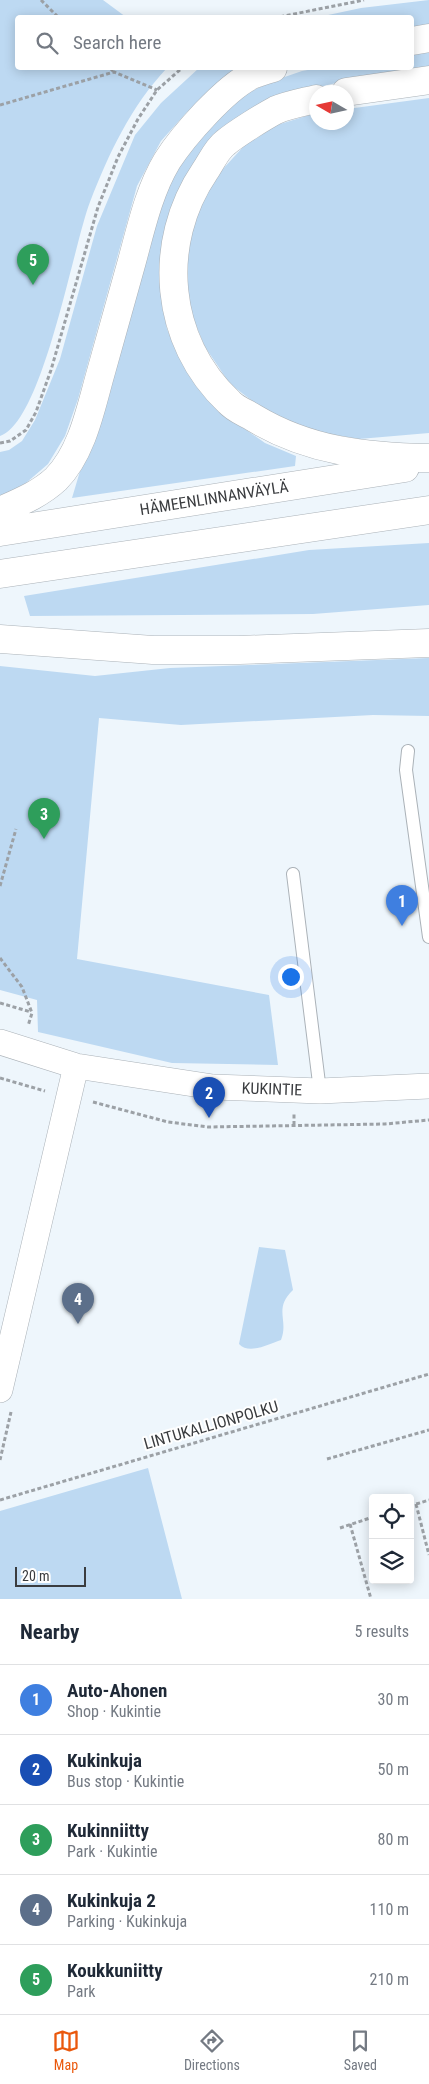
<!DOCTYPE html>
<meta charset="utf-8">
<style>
:root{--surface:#fff;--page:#f6f6f7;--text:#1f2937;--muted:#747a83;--line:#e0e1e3;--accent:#ea580c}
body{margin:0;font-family:"Roboto Condensed",sans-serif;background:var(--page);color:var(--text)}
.controls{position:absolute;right:15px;bottom:15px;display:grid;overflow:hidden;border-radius:5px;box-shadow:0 2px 12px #0003}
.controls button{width:45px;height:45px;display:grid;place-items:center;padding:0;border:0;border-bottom:1px solid var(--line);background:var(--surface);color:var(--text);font:25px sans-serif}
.compass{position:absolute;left:309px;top:85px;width:45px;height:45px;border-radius:50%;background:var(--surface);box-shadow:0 2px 12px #0003;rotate:279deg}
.scale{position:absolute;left:15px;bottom:12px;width:71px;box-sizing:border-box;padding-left:5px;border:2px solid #3a3c3f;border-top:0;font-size:14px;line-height:18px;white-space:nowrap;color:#3a3c3f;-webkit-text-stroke:4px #fff;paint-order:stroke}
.you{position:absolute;left:290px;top:976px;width:18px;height:18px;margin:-12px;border:4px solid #fff;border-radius:50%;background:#1a73e8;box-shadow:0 0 0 8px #1a73e833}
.badge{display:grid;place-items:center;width:32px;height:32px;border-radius:50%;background:var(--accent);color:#fff;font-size:16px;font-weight:700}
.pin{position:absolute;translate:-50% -41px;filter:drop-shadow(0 1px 2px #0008)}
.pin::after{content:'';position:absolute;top:26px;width:18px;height:15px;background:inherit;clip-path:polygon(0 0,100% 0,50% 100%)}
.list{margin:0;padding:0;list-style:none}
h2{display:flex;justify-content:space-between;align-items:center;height:65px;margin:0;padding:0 20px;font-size:21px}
h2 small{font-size:16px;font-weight:400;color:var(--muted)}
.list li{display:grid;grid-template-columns:32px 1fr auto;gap:15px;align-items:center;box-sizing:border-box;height:70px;padding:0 20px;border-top:1px solid var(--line)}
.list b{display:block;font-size:19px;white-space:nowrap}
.list p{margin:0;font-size:16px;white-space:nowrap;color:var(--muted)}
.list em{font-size:16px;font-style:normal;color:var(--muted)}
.icon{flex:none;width:28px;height:28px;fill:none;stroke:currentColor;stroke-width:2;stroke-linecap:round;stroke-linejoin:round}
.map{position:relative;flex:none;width:429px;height:1599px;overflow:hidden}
.search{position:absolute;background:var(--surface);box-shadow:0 2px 12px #0003;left:15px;right:15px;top:15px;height:55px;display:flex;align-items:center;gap:12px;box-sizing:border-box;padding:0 18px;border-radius:5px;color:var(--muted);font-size:19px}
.sheet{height:415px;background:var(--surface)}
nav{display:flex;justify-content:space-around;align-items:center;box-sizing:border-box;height:70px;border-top:1px solid var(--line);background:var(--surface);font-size:14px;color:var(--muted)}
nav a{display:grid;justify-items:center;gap:2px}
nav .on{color:var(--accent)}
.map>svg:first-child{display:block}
.green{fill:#bdd9f2}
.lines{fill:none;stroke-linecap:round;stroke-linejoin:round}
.lane-casing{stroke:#abb2b8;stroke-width:14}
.street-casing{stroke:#abb2b8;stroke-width:26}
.highway-casing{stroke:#abb2b8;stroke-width:29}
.path{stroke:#9ca1a6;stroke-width:3;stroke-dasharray:4 2.5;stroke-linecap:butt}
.lane{stroke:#fff;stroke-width:12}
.street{stroke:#fff;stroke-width:25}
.highway{stroke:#fff;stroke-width:28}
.labels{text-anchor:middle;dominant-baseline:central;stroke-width:4;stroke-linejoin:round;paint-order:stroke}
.street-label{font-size:16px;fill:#3a3c3f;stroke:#fff}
</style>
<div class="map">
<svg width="429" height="1599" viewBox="0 0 429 1599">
<rect width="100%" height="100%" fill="#eef6fc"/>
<path class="green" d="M0,0H103L126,17L18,18V68H167C131,106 109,153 90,202C73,246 43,422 0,436Z
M429,0V25L412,28V18H314L361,8Z
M429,51V67L340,82L303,91L174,203L164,233L161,295L167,329L181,361L205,394L229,418L265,443L296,456L295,466L72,498L144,257L155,210L183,154L225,110L250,92L273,81L302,71L319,68H412V53Z
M199,68H253L217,86L187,112L161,141L137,186L78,399L65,436L48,464L26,483L0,497V452L9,450L22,441L35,420L60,359L97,226L135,135L161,103Z
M429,98V433L359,439L311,431L263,409L230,384L205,347L188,306L186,262L194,217L210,183L244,146L277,125L316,113V122H346L347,109Z
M429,543V605L313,614L30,616L24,596L309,550Z
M429,658V716L373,715L181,725L99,718L77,959L269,995L278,1065L172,1063L38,1032L37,1000L0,990V666L95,676L170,668Z
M259,1247L285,1250L293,1290C273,1309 289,1320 281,1340C269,1344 249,1355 239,1344Z
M148,1468L182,1599H0V1511Z"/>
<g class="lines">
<g class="lane-casing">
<path id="lane" d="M408,751L406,770L429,937
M293,874L320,1091"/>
</g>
<g class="street-casing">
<path id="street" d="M0,1042L76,1066L213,1087L320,1091L429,1086
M0,1390L76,1066"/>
</g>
<g class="highway-casing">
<path id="highway" d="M412,41L429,38
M346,92L429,80
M316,99C304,102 288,105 276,110C263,117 237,133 225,143C217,149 211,162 205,171C156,243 164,341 229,402C235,409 246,413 254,418C309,451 366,457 429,458
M0,511C20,502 40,494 56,479C81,454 90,412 99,379C110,340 121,300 132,261C141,228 149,191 167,161C183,136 225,88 252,75C259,72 266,70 273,68
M0,532L405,468
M0,574L429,510
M0,639L153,650H239L429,643"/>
</g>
<path class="path" d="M41,0L59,18
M274,18L364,0
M110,68L114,72
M0,105L114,72L157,90
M0,443L10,441L26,430L36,412L51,370L98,207L118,157L138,119L157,90L182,68
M0,886L16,829
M0,958L22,987L32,1013L28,1026
M0,1003L31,1012
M0,1078L45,1091
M93,1102L168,1122L208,1127L385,1124L429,1120
M294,1125V1114
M327,1459L429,1430
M0,1460L11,1412
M0,1500L429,1374
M416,1504L429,1555
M410,1506L429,1500
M350,1524L371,1599
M340,1528L373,1517"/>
<use href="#lane" class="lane"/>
<use href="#street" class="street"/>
<use href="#highway" class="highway"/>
</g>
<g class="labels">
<g class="street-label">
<text transform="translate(214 498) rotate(-9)">HÄMEENLINNANVÄYLÄ</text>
<text transform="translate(272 1089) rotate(2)">KUKINTIE</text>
<text transform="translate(211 1425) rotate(-16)">LINTUKALLIONPOLKU</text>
</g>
</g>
</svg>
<div class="controls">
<button><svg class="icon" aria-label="locate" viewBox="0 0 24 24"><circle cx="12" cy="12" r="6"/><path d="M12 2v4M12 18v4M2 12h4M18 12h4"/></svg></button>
<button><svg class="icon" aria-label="layers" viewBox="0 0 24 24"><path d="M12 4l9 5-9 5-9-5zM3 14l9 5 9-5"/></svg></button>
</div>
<svg class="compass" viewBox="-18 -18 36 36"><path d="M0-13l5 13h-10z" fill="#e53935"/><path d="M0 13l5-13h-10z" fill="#747a83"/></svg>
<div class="scale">20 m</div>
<div class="you"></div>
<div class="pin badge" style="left:402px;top:926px;background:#3f7fe0">1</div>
<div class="pin badge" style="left:209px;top:1118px;background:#1a4fb4">2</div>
<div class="pin badge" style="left:44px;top:839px;background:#2e9e5b">3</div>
<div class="pin badge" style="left:78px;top:1324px;background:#5c6f8a">4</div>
<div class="pin badge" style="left:33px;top:285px;background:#2e9e5b">5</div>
<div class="search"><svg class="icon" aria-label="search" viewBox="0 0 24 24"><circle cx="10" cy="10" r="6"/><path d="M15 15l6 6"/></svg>Search here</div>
</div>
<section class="sheet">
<h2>Nearby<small>5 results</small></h2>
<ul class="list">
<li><span class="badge" style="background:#3f7fe0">1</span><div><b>Auto-Ahonen</b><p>Shop · Kukintie</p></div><em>30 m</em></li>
<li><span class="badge" style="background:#1a4fb4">2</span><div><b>Kukinkuja</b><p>Bus stop · Kukintie</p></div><em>50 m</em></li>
<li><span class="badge" style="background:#2e9e5b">3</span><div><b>Kukinniitty</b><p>Park · Kukintie</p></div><em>80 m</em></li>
<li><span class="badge" style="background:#5c6f8a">4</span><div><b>Kukinkuja 2</b><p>Parking · Kukinkuja</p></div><em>110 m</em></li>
<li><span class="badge" style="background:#2e9e5b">5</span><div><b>Koukkuniitty</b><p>Park</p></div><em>210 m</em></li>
</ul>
</section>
<nav>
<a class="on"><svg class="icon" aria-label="map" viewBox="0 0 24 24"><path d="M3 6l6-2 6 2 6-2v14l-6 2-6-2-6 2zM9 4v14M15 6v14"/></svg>Map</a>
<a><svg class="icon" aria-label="directions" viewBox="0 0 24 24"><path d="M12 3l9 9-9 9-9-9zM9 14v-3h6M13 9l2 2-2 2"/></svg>Directions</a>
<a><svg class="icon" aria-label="saved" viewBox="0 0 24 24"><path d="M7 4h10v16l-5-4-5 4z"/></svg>Saved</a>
</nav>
